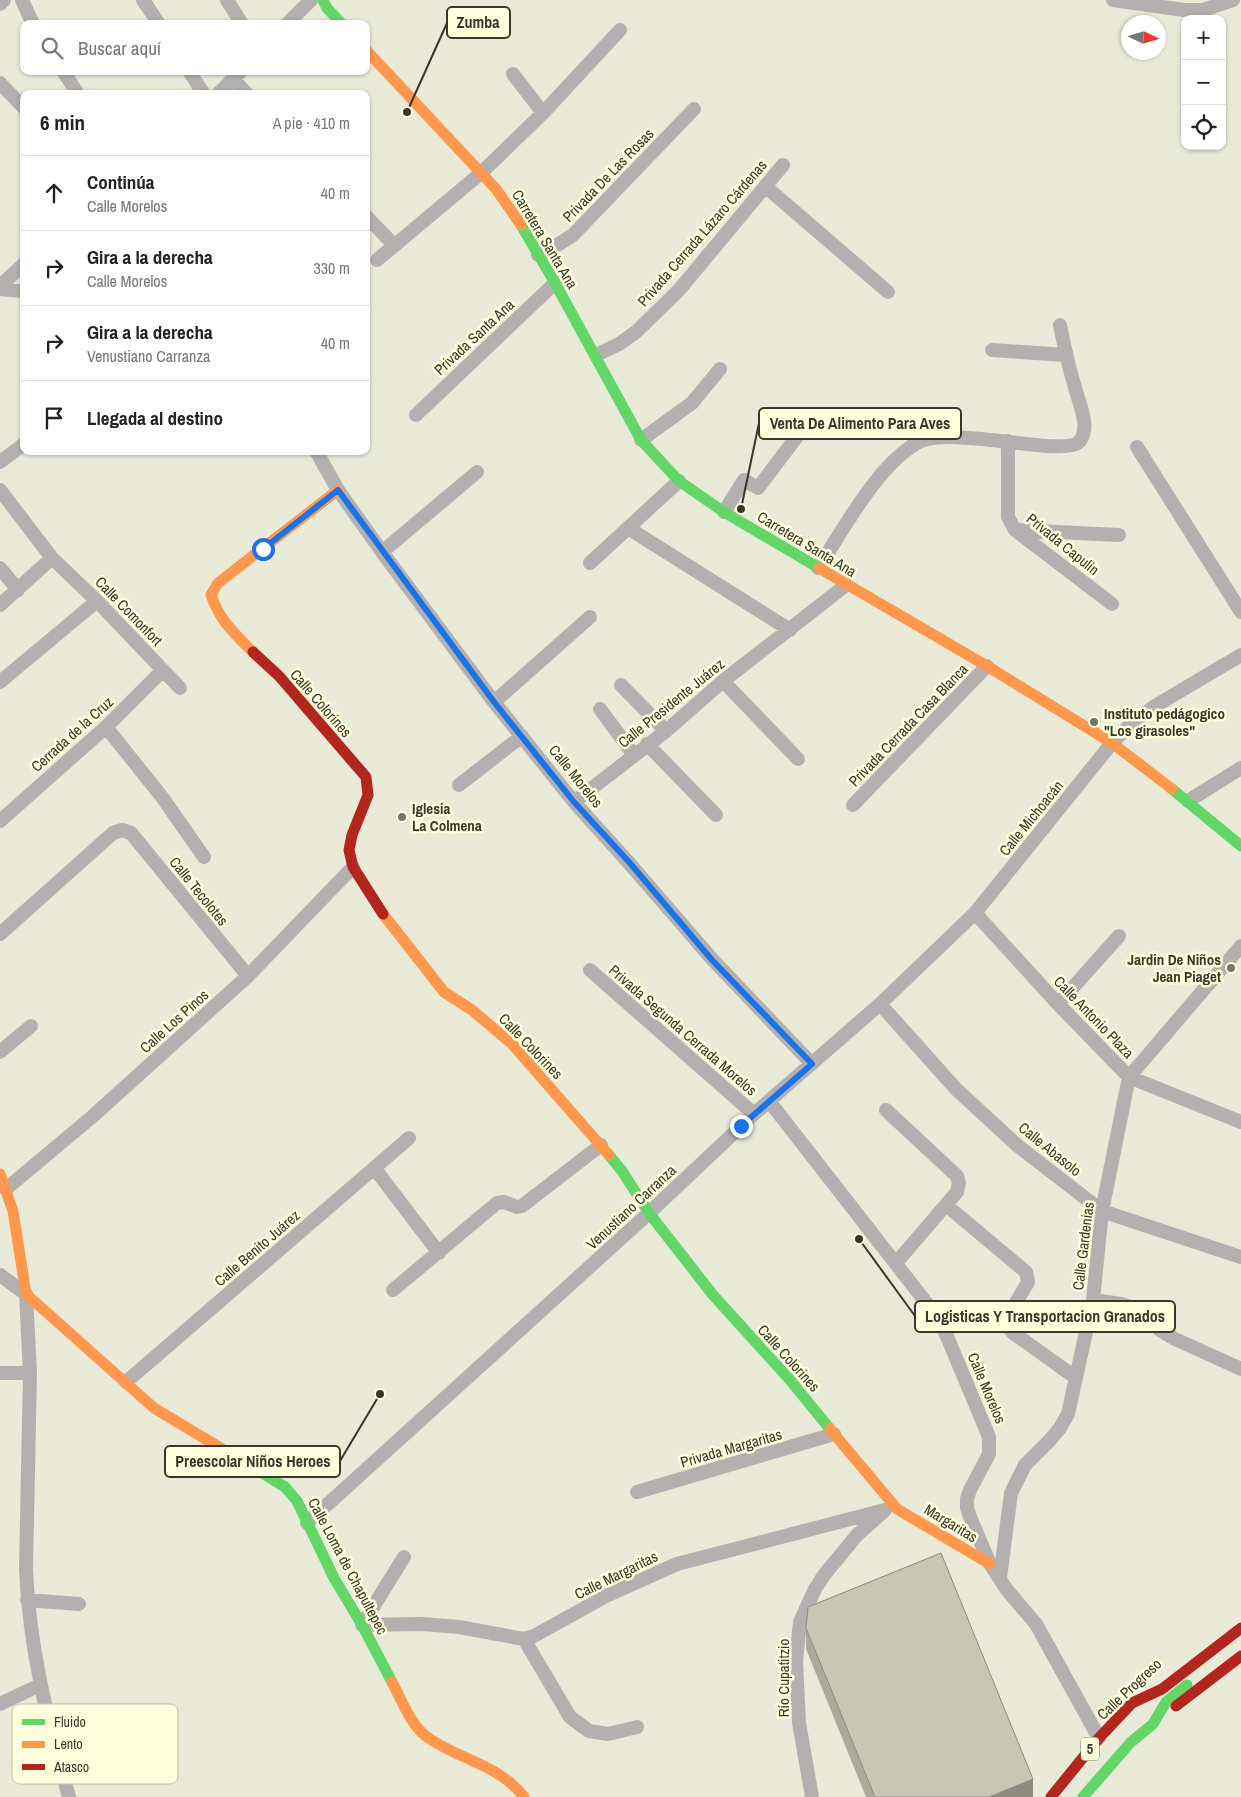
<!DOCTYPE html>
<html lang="es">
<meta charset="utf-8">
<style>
:root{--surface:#fff;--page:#f2f2f2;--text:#222;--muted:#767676;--line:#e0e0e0}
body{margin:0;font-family:"Archivo Narrow",sans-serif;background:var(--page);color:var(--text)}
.controls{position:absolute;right:15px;top:15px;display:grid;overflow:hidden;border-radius:10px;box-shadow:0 1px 4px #0004}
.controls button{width:45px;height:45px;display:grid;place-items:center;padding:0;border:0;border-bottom:1px solid var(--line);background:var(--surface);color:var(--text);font:25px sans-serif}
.compass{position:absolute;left:1121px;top:15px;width:45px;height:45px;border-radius:50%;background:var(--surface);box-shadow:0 1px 4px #0004;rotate:94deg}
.stop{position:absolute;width:15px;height:15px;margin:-11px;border:4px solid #1a73e8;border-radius:50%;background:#fff}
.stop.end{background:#1a73e8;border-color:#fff;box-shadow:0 1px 5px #0008}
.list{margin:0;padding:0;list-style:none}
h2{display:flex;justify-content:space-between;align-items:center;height:65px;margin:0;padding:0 20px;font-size:21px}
h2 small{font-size:16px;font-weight:400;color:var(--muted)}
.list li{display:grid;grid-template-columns:32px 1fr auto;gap:15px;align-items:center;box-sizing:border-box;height:75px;padding:0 20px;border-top:1px solid var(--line)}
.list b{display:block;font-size:19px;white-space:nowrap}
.list p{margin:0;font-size:16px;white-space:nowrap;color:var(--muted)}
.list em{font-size:16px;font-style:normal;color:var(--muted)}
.icon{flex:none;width:28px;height:28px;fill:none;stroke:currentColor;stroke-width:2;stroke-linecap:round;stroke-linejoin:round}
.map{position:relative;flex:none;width:1241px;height:1797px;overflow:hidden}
.search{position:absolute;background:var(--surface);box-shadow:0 1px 4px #0004;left:20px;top:20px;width:350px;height:55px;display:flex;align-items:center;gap:12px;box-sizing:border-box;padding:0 18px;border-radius:10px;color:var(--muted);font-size:19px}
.panel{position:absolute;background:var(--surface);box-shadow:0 1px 4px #0004;left:20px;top:90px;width:350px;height:365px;border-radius:10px}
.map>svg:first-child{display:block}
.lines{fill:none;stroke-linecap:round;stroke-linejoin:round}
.street{stroke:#b4b0b0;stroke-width:14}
.fast{stroke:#63d668;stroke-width:11}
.slow{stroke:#ff974d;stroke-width:11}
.jam{stroke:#b3261e;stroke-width:11}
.wall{fill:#acab9b}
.shaded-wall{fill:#8c8b7e}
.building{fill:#c8c7b4;stroke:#8c8b7e}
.route{stroke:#1a73e8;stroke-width:6}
.poi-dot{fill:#767667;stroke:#ffd;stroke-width:2}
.labels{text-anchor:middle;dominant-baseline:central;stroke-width:5;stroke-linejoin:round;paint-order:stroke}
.shield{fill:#ffd;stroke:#747360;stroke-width:1}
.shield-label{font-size:14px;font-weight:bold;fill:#38372a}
.street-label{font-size:15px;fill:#38372a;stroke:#ffd}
.poi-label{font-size:15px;font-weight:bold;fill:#38372a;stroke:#ffd;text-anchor:start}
.key{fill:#ffd;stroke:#c3c3a7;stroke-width:1}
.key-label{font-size:14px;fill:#38372a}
.leader{fill:none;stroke:#38372a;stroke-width:2}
.callout-dot{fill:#38372a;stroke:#ffd;stroke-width:2}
.callout{fill:#ffd;stroke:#38372a;stroke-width:2}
.callout-label{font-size:16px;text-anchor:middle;font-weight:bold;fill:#38372a}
</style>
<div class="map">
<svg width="1241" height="1797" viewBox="0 0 1241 1797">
<rect width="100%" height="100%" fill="#eaead8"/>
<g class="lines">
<path class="street" d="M22,0L33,24
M143,0L159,24
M227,0L242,24
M1113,0L1184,10H1203L1233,0
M0,4L4,0
M287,24L311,0
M63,71L78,94
M189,71L204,94
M513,74L543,113
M233,79L247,94
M0,83L24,108
M218,94L241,71
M765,186L888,292
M366,216L394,245
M538,255L559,244L573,235L694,109
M377,260L481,173L543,113L620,30
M0,286L24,264
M0,289L22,291
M992,350L1066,355
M596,355L619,344L636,332L679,290L783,165
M416,415L555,283
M641,440L692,403L720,369
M1008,441V517L1015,530L1112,604
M1137,447L1241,612
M316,451L338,490L382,552L494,702L574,802L629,863L712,959L812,1064
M0,462L24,444
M0,490L52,558L97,601L180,688
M724,512L744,480L758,488L811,418
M628,528L790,630
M1015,530L1119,535
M382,552L477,472
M590,563L679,481
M0,568L18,590
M818,568C844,529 875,469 915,444C948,423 1062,458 1079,442C1084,437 1085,427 1084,420C1082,408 1077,396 1074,384C1068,364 1064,345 1060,325
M0,605L52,558
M723,681L798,759
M0,682L97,601
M621,685L666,731
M494,702L590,617
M600,709L634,755
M106,727L162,797L204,857
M647,744L716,815
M459,785L522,736
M1188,801L1241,768
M574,802L666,731L723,681L846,585
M853,805L987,666
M0,821L106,727L163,670
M975,913L1058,1004L1129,1077L1241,1122
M0,934L113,833L122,830L131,833L248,976
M590,970L754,1114
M880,1004L956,1089L1018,1146L1102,1211L1241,1257
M1058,1004L1119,936
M0,1052L31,1026
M769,1101L935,1314L946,1334L989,1437V1454L970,1490L967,1499V1508L970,1517L990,1564L1007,1590L1036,1624L1099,1738
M886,1110L957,1176L959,1183L957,1192L896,1263
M375,1169L439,1253
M6,1189L93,1116L248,976L353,867
M946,1205L1026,1272L1028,1281L1027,1284L1008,1316V1327L1012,1332L1076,1378
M0,1275L26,1294L30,1373L26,1569C29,1647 48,1722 69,1797
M393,1290L497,1203L504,1202L517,1207L522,1206L601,1145
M1093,1300L1121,1304L1134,1308L1160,1330L1175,1339L1241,1369
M0,1373H30
M126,1382L409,1138
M637,1492L834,1434
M307,1523L649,1213L754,1114L880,1004L975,913L1112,743L1133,722L1155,706L1241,655
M1000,1578L1011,1493L1025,1465L1050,1440L1060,1428L1068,1414L1093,1300L1102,1211L1129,1077L1241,946
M27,1600L79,1604
M362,1625L422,1624L459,1627L524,1639L534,1636L608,1595L677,1564L885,1510
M362,1625L404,1557
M524,1639L570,1717L589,1731L608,1734L637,1727
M0,1704L40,1685
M812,1797L799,1723L796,1661L800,1622L815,1589L824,1575L857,1535L883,1512"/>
<path class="fast" d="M323,0L327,8L342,24
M521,225L555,283L641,440L679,481L724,512L819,568
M1172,789L1241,846
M609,1155L622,1171L649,1213L713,1295L790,1380L830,1429
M254,1468L285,1487L297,1501L334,1578L362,1625L392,1682
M1083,1797L1131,1742L1153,1724L1166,1702L1187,1685"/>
<path class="slow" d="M366,50L496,189L521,225
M819,568L987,666L1112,743L1172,789
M253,652C234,633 220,621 211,595L218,583L338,490
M383,914L444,992L472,1010L512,1044L609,1155
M0,1174L13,1211L26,1294L154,1408L254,1468
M830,1429L897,1509L990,1564
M392,1682C402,1701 411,1727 430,1739C461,1760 501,1766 524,1797"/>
<path class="jam" d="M253,652L279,676L366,777L368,795L352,835L349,850L353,867L383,914
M1176,1706L1241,1656
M1051,1797L1099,1738L1132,1703L1162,1689L1241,1628"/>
</g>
<path class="wall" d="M806,1628L1033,1797H866L806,1649Z"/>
<path class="shaded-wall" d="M1033,1779V1797H989Z"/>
<path class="building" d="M941,1553L1033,1779L989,1797H875L806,1628L808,1607Z"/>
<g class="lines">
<path class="route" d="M263,549L338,490L494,702L574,802L629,862L712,960L812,1064L741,1126"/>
</g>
<g class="poi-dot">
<circle cx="1094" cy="722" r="5"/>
<circle cx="402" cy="817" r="5"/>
<circle cx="1231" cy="968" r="5"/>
</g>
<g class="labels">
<rect class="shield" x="1081" y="1737.5" width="18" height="23" rx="4"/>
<g class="shield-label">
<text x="1090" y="1749">5</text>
</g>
<g class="street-label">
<text transform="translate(608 175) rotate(-46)">Privada De Las Rosas</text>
<text transform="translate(702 233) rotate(-49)">Privada Cerrada Lázaro Cárdenas</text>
<text transform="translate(545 239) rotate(59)">Carretera Santa Ana</text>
<text transform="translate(474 337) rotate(-43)">Privada Santa Ana</text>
<text transform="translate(807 544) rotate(31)">Carretera Santa Ana</text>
<text transform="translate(1063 544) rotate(39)">Privada Capulín</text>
<text transform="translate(129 611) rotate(46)">Calle Comonfort</text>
<text transform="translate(321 703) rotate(49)">Calle Colorines</text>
<text transform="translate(671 703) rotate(-39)">Calle Presidente Juárez</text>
<text transform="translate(908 725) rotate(-46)">Privada Cerrada Casa Blanca</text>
<text transform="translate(72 734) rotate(-42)">Cerrada de la Cruz</text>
<text transform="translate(576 776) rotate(51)">Calle Morelos</text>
<text transform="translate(1031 818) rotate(-51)">Calle Michoacán</text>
<text transform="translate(199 891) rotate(51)">Calle Tecolotes</text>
<text transform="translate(1094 1017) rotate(46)">Calle Antonio Plaza</text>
<text transform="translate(174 1021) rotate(-42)">Calle Los Pinos</text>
<text transform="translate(683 1030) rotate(41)">Privada Segunda Cerrada Morelos</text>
<text transform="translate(531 1046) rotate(46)">Calle Colorines</text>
<text transform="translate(1050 1149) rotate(39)">Calle Abasolo</text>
<text transform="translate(631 1207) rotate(-43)">Venustiano Carranza</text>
<text transform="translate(1083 1246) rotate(-83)">Calle Gardenias</text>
<text transform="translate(257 1248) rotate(-41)">Calle Benito Juárez</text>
<text transform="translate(789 1358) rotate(48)">Calle Colorines</text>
<text transform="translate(987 1388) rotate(67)">Calle Morelos</text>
<text transform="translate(731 1448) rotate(-16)">Privada Margaritas</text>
<text transform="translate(951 1523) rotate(31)">Margaritas</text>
<text transform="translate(348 1566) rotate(62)">Calle Loma de Chapultepec</text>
<text transform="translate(616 1575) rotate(-26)">Calle Margaritas</text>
<text transform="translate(783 1678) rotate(-90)">Río Cupatitzio</text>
<text transform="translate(1129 1689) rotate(-43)">Calle Progreso</text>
</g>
<g class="poi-label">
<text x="1104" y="713">Instituto pedágogico<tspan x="1104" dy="17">"Los girasoles"</tspan></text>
<text x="412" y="808">Iglesia<tspan x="412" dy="17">La Colmena</tspan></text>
<text x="1221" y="959" text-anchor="end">Jardin De Niños<tspan x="1221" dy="17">Jean Piaget</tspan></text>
</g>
</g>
<rect x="12" y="1704" width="166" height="80" rx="8" class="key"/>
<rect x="22" y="1719" width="23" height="6" fill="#63d668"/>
<rect x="22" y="1741" width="23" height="7" fill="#ff974d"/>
<rect x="22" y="1764" width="23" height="6" fill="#b3261e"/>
<g class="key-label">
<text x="54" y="1727">Fluido</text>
<text x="54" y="1749">Lento</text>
<text x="54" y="1772">Atasco</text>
</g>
<path class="leader" d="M407 112L447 23M741 509L759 423M859 1239L915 1316M380 1394L340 1461"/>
<g class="callout-dot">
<circle cx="407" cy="112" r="5"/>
<circle cx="741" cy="509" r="5"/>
<circle cx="859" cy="1239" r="5"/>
<circle cx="380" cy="1394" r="5"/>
</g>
<g class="callout">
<rect x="447" y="7" width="63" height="31" rx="5"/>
<rect x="759" y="408" width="202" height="31" rx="5"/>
<rect x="915" y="1301" width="260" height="31" rx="5"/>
<rect x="165" y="1446" width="175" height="31" rx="5"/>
</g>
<g class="callout-label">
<text x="478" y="28">Zumba</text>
<text x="860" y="429">Venta De Alimento Para Aves</text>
<text x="1045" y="1322">Logisticas Y Transportacion Granados</text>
<text x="253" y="1467">Preescolar Niños Heroes</text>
</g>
</svg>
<div class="controls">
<button>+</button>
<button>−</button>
<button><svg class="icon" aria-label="locate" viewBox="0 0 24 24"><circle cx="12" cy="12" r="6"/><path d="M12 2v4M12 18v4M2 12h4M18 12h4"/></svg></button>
</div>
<svg class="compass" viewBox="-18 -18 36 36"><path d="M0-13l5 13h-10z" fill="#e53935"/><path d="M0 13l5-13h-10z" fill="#767676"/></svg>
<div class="stop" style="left:263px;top:549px"></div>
<div class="stop end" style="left:741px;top:1126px"></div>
<div class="search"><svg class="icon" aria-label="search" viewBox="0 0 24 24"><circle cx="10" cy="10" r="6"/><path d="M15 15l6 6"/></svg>Buscar aquí</div>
<section class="panel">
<h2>6 min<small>A pie · 410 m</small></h2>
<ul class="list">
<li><svg class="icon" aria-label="ahead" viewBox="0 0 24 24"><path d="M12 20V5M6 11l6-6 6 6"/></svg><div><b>Continúa</b><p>Calle Morelos</p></div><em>40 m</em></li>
<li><svg class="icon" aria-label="right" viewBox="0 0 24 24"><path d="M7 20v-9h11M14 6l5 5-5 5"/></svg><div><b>Gira a la derecha</b><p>Calle Morelos</p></div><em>330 m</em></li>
<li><svg class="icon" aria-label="right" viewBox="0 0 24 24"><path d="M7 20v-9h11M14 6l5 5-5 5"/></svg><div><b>Gira a la derecha</b><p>Venustiano Carranza</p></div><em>40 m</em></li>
<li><svg class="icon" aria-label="arrive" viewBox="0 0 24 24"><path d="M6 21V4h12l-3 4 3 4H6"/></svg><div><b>Llegada al destino</b></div></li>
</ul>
</section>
</div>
